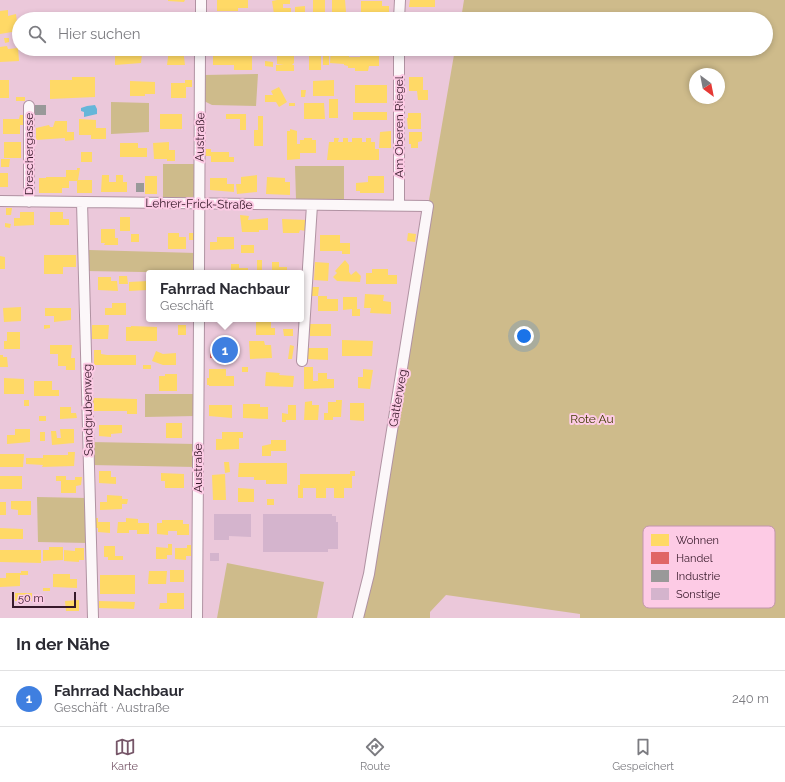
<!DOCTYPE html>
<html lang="de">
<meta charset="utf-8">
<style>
:root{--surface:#fff;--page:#f2f2f3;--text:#2b2b33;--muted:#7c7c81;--line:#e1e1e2;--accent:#765668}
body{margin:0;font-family:Raleway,sans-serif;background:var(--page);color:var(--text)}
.compass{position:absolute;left:689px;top:68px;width:36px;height:36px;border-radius:50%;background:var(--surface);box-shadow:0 2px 6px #0003;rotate:148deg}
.scale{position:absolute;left:12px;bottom:10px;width:64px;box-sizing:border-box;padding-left:4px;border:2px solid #37192a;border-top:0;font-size:11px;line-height:14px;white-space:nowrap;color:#37192a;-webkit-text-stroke:3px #fdcbe5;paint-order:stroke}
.you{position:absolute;left:524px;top:336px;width:14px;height:14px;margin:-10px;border:3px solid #fff;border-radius:50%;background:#1a73e8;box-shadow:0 0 0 6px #1a73e833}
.badge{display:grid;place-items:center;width:26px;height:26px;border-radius:50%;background:var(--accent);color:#fff;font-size:13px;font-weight:700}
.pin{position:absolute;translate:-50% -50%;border:2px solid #fff;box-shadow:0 1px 4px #0006}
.popup{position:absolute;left:146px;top:270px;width:158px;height:52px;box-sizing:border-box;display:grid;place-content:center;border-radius:4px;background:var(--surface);filter:drop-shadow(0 1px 3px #0005);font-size:13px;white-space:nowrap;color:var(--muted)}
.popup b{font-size:15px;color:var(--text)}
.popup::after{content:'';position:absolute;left:50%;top:100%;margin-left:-8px;border:8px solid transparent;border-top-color:var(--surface)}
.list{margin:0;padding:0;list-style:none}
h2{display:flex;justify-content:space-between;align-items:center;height:52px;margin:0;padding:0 16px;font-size:17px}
h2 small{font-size:13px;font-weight:400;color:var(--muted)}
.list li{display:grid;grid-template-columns:26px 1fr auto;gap:12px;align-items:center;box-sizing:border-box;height:56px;padding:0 16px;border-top:1px solid var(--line)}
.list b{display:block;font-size:15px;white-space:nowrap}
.list p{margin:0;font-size:13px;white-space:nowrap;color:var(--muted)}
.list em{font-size:13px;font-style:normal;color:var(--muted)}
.icon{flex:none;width:22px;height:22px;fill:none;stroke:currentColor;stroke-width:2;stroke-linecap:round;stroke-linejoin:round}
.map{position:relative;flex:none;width:785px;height:618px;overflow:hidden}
.search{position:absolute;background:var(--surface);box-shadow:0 2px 6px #0003;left:12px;right:12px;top:12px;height:44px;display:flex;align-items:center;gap:10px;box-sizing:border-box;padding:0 14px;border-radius:22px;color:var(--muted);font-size:15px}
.sheet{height:108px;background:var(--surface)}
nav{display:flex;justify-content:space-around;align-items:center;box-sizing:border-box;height:56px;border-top:1px solid var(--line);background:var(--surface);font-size:11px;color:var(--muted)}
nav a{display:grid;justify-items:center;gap:2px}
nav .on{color:var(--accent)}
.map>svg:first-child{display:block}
.green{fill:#cebb8b;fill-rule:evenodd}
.water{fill:#65b6d9}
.homes{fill:#ffd966}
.shops{fill:#e06666}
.industry{fill:#999}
.building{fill:#d4b4cd}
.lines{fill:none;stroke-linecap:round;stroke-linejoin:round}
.minor-casing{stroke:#b092a2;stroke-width:12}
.minor{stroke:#fcf7f9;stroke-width:10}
.labels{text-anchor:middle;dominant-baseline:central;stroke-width:4;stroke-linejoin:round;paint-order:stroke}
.street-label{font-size:12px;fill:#37192a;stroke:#fdcbe5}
.park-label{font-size:12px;fill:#403c02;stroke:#fdcbe5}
.key{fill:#fdcbe5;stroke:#c296ad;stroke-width:1}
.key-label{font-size:11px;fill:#37192a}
</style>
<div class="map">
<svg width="785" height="618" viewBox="0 0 785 618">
<rect width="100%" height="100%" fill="#ebc8da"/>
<path class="green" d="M464,0H785V618H580V614L446,595L430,612V618H362L428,206L455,49H766V19H461ZM695,74H719V98H695Z
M258,74L256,106L212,105L204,101V75Z
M111,102L149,103V132L111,134Z
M163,164H196L195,195L193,197L163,198Z
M295,166H344V200L296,199Z
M89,250L196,253V273L87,271V251Z
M145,394H195V416L145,417Z
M91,442L195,444V467L91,465Z
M37,497L87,498L88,543L38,542Z
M227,563L324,582L317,618H217Z"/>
<path class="water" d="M95,105L97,109V114L84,117V112L81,111V108L87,106Z"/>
<path class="homes" d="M168,0H185L184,2L168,1Z
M217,0H248V8H238V11H217Z
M277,0H290V4H283V8H291V14H274L272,1Z
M313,0H325V12H313Z
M332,0H345L346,12H339V15H332Z
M410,0H435V7H409Z
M361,1H382V6H389V16L361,14Z
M305,6V19H295V7Z
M8,10V16L16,14L18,31L0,34V11Z
M94,13H106L105,19H94Z
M4,38H9V42L5,43Z
M7,46L8,49L18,48L19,61L0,62V47Z
M169,49H183L185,65H167Z
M213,49H252V70H234V65H213Z
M331,49H345L344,55H349V57H360V52H379V66H369L368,71H355V68H348V66L344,65V64L330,63Z
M411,49H422V54H411Z
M115,50H132V54H142L141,63L115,65Z
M434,50H440V54H434Z
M309,52H321V70H309Z
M277,53H294V63L292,65H294V71H276V65H284L277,64Z
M323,54H329V65H323Z
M265,61L273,62V67L265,66Z
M72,77H95V97L50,99V80H72Z
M409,77H423V90H428V100H418L417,91H409Z
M0,80H9V98H0Z
M185,80H192V87H186V98H171V83H185Z
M334,80V96H313V81Z
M130,81L155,82V94H145V96H130Z
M355,85H387V103H355Z
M279,87L287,102L279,107L276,102H265V95H273L271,91Z
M301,90H306L305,97H301Z
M16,97H25V101H16Z
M329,99H338V118H329Z
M289,103H295V106H289Z
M304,103H324L325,119H304Z
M353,112H387V120H353Z
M408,113H421V129H408L407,118H408Z
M160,114H182V129H160Z
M226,114H246V130H240V119H226Z
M20,115H25V125H20V134H3V119H19Z
M258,116H263V146H254V130H258Z
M79,119L96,120V128H106V139H91V135H79Z
M55,121H67V132H74V140L65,141V138L36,140V128L49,125L50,127H53Z
M290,129L297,131V144H300V140H304V138H312V140H316V153H300V159L287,160V131H290Z
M391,131V148H379L380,132Z
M409,132H422V141L418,142V148H411V144H409Z
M334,138H339L338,142H343V138H348V142H352V138H362V142H366V138H371V142H375V149H379V160H327L329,142H334Z
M4,142H21V158H4Z
M169,142V150H175V161H167V159H154L153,143Z
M120,143H138V148H147V157H120Z
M205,149H211V152H229V157H234V162H211V156H205Z
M81,152H92V162H81Z
M1,159H10L9,167H1Z
M77,168H80L78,180H92V193H77V181H69V188H62V193H39V178H46V177H66V170H77Z
M0,173H8V187H0Z
M102,175H109V182H116V175H123V182H127V192H101Z
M257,175V192L237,194L236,184H241V177Z
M145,176H157V194H145Z
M368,176H384V193H360V191H356V183L368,182Z
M267,177L285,178V182H290V195L266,194Z
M210,178H227V184H234V192L210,190Z
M6,208H12L11,215H6Z
M20,212H34V225L14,226V218H20Z
M50,212H63V219H69V225H50Z
M240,215L249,216L248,220L268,218V230H259V232H242Z
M120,217H130V231H120Z
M282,219L307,220L306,231L300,230L299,233H283Z
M5,223L11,224L10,228L5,227Z
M101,229H115V238H118V245H104L105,243H101Z
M168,233H179V237H186V249H168Z
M189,233H194V240H189Z
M408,233L416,234L415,242L407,241Z
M131,234H139V242H131Z
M320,235H340V243H350V254H342V251H320Z
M217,237H234V249L210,250V242H217Z
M241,245H254V253H241Z
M44,255H76V267H63V274H44Z
M0,256L5,257V269H0Z
M257,260H262V273H257Z
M345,260L349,265V272L351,275L356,271L361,276L360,282L337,281L333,277L337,273L335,271Z
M272,262H279V267H287V273H272Z
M315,262L329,263L328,281L314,280Z
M231,264H239V268H248V273H231Z
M372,269H388V275H397V284H366V273H372Z
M119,276H127L128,284H119Z
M98,277H111V281H117L118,291L98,290Z
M148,281V290L129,291V282Z
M311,287H319L318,296H311Z
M365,294L384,295L383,301L391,302V314L370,313L371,308H364Z
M318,296H327V299H338V311H318Z
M343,297H357V309H360V316H352V309L343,310Z
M112,303H126V315H105V308H112Z
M21,307V321L4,322L3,308Z
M45,308H71V320L54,322V316H45Z
M256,321H271V328H275V335H256Z
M310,324H331V336H310Z
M44,325H50V328L44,329Z
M92,325H109L108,339H92Z
M178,325H186V335H178Z
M131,326L157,327V341H126V327H131Z
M283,329H293V336H284Z
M7,332H20V349H4V341H7Z
M233,340H236V347H233Z
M342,340L373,341L372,356H342Z
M249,341H264L265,345H271L272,358L250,359Z
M50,345H72L71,358H75V370H66V366H58V354H50Z
M290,345L294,346L292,359H288Z
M307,348H328V360L307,359Z
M94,350H101V354L107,355H136V365H94Z
M156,351L163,354L176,353V365H163L152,361Z
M0,355H3V357H7L8,367H0Z
M143,365H151V369H143Z
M242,367H248V372H242Z
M304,367H313V381H318V373H327V379H334V388L304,389Z
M209,369H226V376H234V386H209V385H207V378H209Z
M363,369L373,370L370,389L358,388V377H363Z
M266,372L280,373L279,375L294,376L293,387L265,386Z
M165,374H177V391H159V376H165Z
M4,378L24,379V394H4Z
M34,381H52V390H59V396H34Z
M93,398L137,399V414H127V411H93Z
M24,400H29V406H24Z
M336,400H342L341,417H333V420H324V413H328V402H336Z
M312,401V405H319L318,420H304L305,402Z
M350,403H364V421L350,420Z
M243,404H260V407H268V419L243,418Z
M209,405H232V418L209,416Z
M288,405H296V420H286V422H282V413L288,414Z
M60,407H71V413H76L77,418L60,419Z
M39,416H46V421H39Z
M166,423H182V438H166Z
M99,425H122V433L111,434V437L99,436Z
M15,429H30V442L7,444V435H15Z
M60,429H74V443L52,445L51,431H56L57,438H61Z
M40,432H45V441H40Z
M222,432H243V438H239V449L216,450V439H222Z
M271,440H286V451H271V456H262V446L271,444Z
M68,452H75L74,466L42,467L43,465L26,464V458H43V455H68Z
M0,454H24L23,467H0Z
M224,462H229L230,472L225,473Z
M239,463H287V484H266V480H254V477H238Z
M99,471H111V477H116V484L99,483Z
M350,471H355V476H352V488H344V498H334V488H326V498H316V488H303V498H298V485H300V474H350Z
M161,473L184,474V488H165V481H161Z
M225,474L226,500H213L212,475Z
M0,476H22V489H0Z
M56,476H66V480H75V477H82L81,485L76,486V493H61V481H56Z
M238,488L254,489V502H238Z
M107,495L122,496V499H128L127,504H122V509L100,510V502H107Z
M267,499H274V505H267Z
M11,501H31V515H18V510L11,509Z
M0,502H6V515H0Z
M95,518H98V522H110V533L98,532V528H94Z
M126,518L138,519V523H149V534H137V530H129V533H117L118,522H126Z
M162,520H183V524H189V535H177V531H168V535L157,534V523H162Z
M0,528L23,529V539H0Z
M168,544H172V555H167V559H156V547L168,548Z
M187,545H191V556H186V560L175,559V548H187Z
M104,546H115V556H123V560H108V557H104Z
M49,547H63V560L43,561V550H49Z
M75,548H84V560H79V562L64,561V550L75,551Z
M0,550H41V563L0,562Z
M170,570H184V582H170Z
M21,571H28V575H20V586L0,587V578H6V573H21Z
M149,571H167L166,584H148Z
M53,574H70V579H77V588L53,587Z
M100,575H135V594H100Z
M43,588H50V591H43Z
M15,593H32V601H15Z
M167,593H184V609H159L160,603H167Z
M79,600V611H66L65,601Z
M99,601L135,602L134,609L99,608Z"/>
<path class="shops" d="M217,340H233V359L210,358V351H217Z"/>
<path class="industry" d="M35,105H46V115H35Z
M136,183H144V192H136Z"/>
<path class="building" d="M214,514H251V537L229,536V540H214Z
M263,514H332V516H336V522H338V549H328V552H263Z
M210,553H219V561H210Z"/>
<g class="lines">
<g class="minor-casing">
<path id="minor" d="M201,19V0
M399,19L400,0
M29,106V202
M0,201L428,206L369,574L358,618
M82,202L93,618
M399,204V49
M199,273L200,49
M302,361L312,205
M197,618L199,319"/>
</g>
<use href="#minor" class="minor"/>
</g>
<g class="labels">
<g class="street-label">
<text transform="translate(399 127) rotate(-90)">Am Oberen Riegel</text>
<text transform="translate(200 137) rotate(-89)">Austraße</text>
<text transform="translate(29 154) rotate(-90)">Dreschergasse</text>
<text transform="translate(199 204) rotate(1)">Lehrer-Frick-Straße</text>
<text transform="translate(398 398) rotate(-80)">Gatterweg</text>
<text transform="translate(88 410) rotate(-91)">Sandgrubenweg</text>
<text transform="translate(198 468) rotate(-90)">Austraße</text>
</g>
<g class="park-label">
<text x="592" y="419">Rote Au</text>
</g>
</g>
<rect x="643" y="526" width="132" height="82" rx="6" class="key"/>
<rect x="651" y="534" width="18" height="12" fill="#ffd966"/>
<rect x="651" y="552" width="18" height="12" fill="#e06666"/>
<rect x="651" y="570" width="18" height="12" fill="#999"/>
<rect x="651" y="588" width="18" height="12" fill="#d4b4cd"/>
<g class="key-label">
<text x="676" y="544">Wohnen</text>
<text x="676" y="562">Handel</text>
<text x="676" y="580">Industrie</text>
<text x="676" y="598">Sonstige</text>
</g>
</svg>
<svg class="compass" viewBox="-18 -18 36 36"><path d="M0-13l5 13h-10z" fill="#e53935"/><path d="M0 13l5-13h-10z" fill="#7c7c81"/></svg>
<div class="scale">50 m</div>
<div class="you"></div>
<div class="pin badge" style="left:225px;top:350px;background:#3f7fe0">1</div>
<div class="popup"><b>Fahrrad Nachbaur</b>Geschäft</div>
<div class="search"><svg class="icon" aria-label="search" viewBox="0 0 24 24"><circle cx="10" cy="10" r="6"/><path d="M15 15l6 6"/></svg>Hier suchen</div>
</div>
<section class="sheet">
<h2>In der Nähe<small></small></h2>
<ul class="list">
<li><span class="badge" style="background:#3f7fe0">1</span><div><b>Fahrrad Nachbaur</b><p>Geschäft · Austraße</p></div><em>240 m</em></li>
</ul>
</section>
<nav>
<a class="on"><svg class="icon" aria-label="map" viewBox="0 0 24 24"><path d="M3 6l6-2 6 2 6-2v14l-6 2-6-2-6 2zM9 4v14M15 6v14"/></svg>Karte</a>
<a><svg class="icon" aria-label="directions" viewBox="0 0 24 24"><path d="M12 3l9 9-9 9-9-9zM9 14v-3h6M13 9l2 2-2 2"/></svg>Route</a>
<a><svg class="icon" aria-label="saved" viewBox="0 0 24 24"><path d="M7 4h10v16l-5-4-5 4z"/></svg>Gespeichert</a>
</nav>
